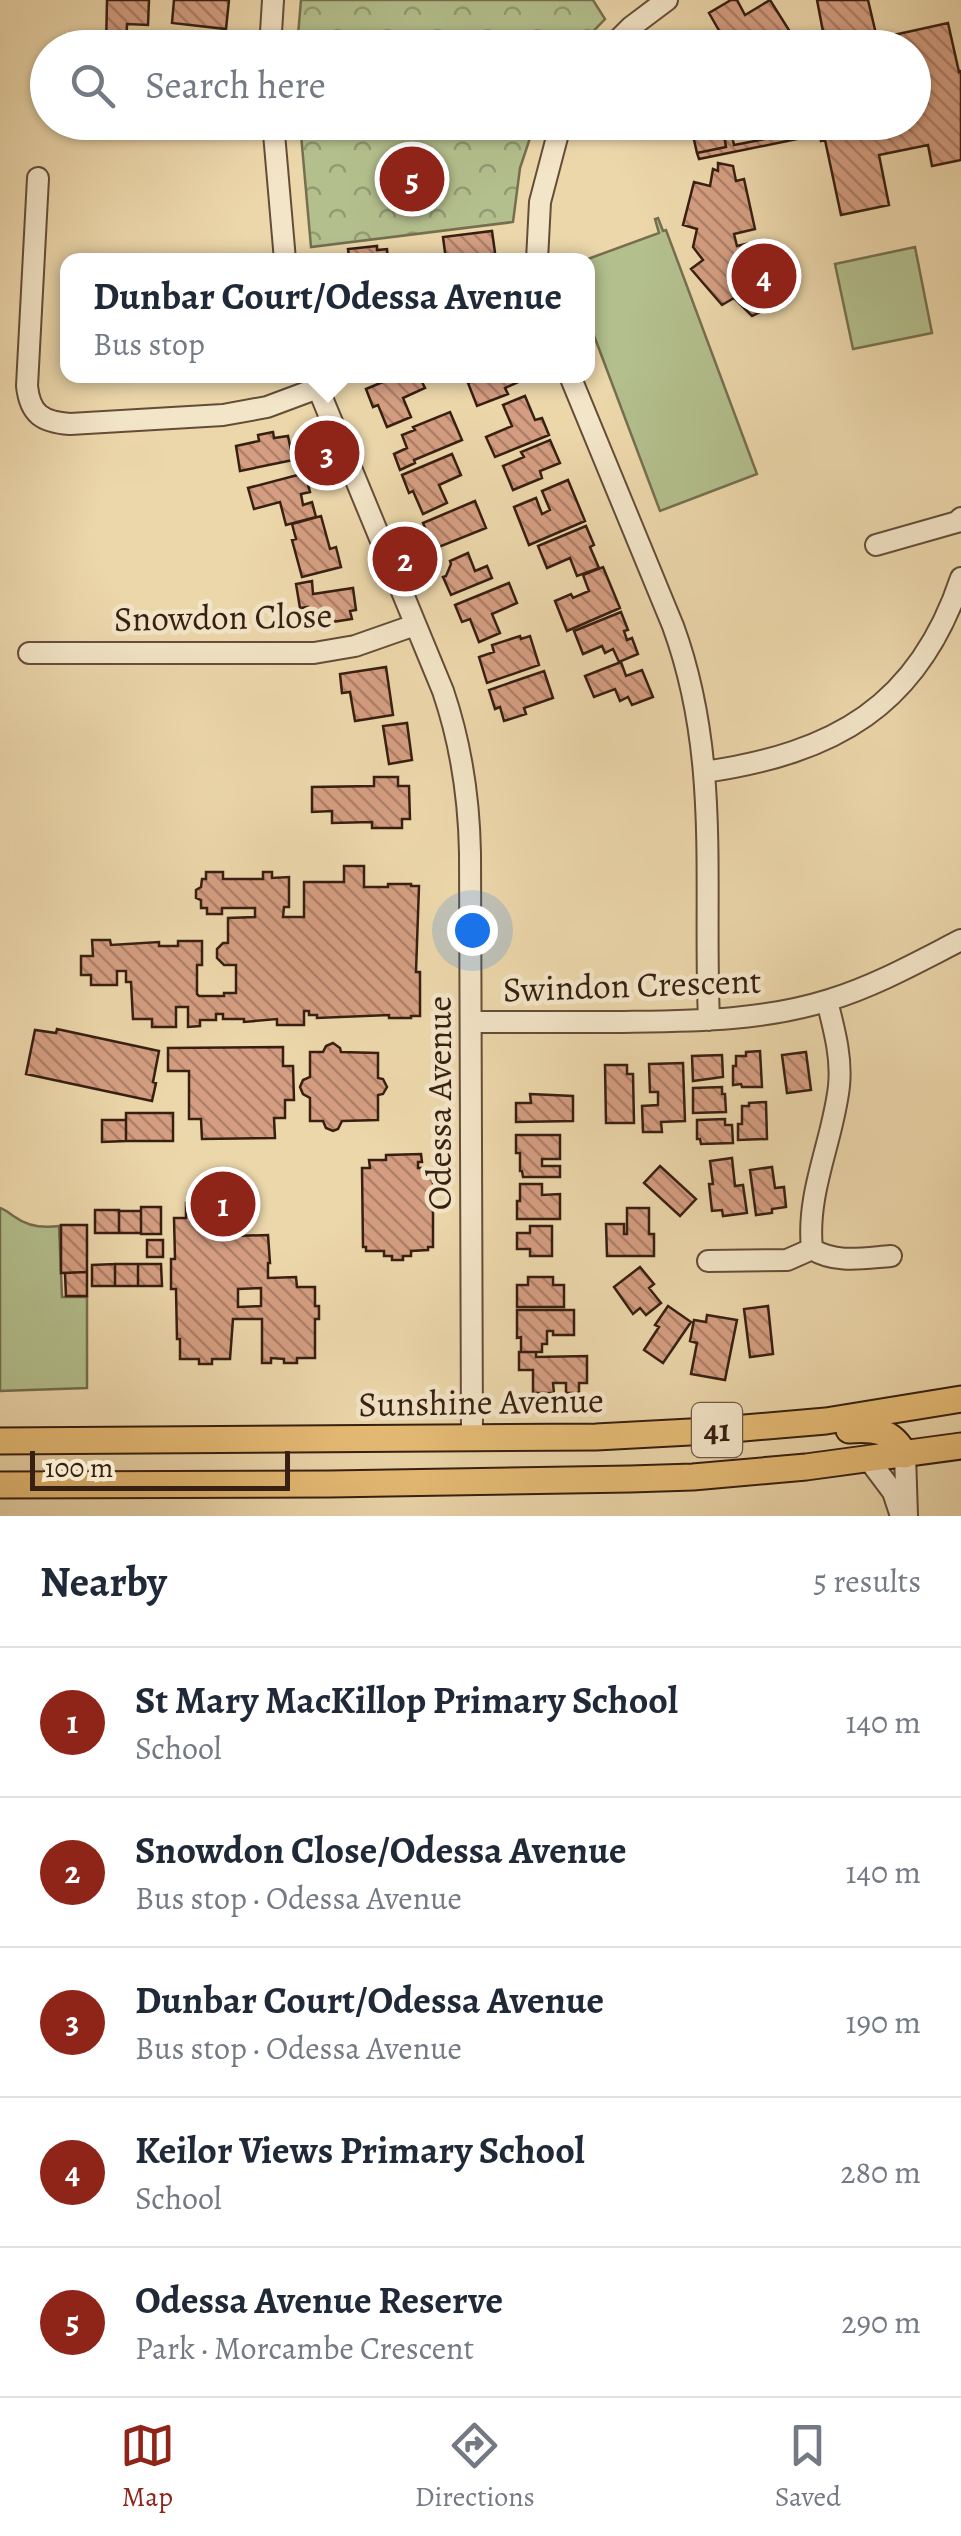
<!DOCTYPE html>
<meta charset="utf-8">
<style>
:root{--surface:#fff;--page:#f2f2f3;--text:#1f2937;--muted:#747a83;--line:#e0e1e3;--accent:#8f2418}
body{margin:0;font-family:Alegreya,serif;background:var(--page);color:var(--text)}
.scale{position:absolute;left:30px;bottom:25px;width:260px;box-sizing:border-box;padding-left:10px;border:5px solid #371f11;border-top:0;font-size:28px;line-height:35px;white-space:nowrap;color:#371f11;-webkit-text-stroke:8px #f3e5c8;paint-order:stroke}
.you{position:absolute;left:472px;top:930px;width:35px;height:35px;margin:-25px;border:8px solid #fff;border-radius:50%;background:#1a73e8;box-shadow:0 0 0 15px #1a73e833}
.badge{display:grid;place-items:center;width:65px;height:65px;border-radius:50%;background:var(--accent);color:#fff;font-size:32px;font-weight:700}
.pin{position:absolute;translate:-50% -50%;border:5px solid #fff;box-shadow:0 2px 10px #0006}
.popup{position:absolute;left:60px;top:253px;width:535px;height:130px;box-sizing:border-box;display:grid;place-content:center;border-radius:20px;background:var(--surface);filter:drop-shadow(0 2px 8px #0005);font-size:32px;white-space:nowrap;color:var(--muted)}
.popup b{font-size:38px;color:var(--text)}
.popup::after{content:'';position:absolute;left:50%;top:100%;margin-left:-20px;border:20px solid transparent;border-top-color:var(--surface)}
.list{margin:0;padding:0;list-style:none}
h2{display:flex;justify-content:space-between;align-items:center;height:130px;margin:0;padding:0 40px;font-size:42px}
h2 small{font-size:32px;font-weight:400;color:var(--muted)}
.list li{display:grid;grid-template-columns:65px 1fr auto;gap:30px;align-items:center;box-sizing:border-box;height:150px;padding:0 40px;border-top:2px solid var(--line)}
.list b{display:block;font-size:38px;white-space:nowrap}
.list p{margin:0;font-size:32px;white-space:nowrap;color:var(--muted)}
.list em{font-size:32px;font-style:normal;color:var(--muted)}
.icon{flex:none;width:55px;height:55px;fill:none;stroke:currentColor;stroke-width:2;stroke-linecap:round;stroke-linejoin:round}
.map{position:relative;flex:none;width:961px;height:1516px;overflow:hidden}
.search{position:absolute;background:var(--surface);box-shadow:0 2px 8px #0004;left:30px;right:30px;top:30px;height:110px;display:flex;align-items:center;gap:25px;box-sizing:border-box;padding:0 35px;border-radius:55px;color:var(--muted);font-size:38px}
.sheet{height:880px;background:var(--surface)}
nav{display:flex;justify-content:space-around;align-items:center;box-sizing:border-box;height:140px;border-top:2px solid var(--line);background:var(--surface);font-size:28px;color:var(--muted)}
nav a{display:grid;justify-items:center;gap:5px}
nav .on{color:var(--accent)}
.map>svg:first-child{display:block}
.grass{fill:#b3bf8d;stroke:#756f4f;stroke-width:2.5}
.forest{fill:url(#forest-crowns);stroke:#756f4f;stroke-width:2.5}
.building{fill:url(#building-back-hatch);stroke:#371f11;stroke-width:2.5;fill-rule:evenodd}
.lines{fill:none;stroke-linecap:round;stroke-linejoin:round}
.minor-casing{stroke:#644d38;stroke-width:24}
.major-casing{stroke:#371f11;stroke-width:29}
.minor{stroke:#f3e5c8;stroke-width:20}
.major{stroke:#e6bc76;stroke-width:25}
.labels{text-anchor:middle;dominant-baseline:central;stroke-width:9;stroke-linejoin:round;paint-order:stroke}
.shield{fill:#f3e5c8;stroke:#6f5a48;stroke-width:2.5}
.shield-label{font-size:32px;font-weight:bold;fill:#371f11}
.street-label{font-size:35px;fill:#371f11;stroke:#f3e5c8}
</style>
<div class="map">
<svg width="961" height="1516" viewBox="0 0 961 1516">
<defs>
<pattern id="forest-crowns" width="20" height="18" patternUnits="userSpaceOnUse" patternTransform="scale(2.5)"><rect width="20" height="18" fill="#b3bf8d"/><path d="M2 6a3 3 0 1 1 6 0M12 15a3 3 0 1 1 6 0" fill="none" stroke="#929b72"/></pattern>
<pattern id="building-back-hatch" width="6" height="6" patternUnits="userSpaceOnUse" patternTransform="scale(2.5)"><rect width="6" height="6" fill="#d59e82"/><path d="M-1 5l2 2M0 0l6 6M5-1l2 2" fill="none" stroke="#ae8069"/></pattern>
</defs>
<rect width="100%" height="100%" fill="#ecd7ab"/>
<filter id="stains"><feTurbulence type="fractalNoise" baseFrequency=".002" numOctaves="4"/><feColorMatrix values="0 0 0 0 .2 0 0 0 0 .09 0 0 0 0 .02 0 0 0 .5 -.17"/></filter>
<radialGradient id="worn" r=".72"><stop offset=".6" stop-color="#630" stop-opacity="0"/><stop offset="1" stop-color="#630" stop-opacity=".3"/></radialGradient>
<path class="grass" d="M658,218L663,231L666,230L757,474L660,511L587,317V260H585L659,233L655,219Z
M915,247L932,333L853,349L835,264Z
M0,1208C6,1210 10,1214 15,1217C27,1226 44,1228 59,1226L62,1297H87V1388L0,1391Z"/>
<path class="forest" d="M301,0H593L605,19L578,47H297Z
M300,123H535L520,168L513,222L311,247Z"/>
<path class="building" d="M107,0H149L148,25L127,24L126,48H106Z
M174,0H229L226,29L172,23Z
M731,0H737L745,15L770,0L799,46L729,48L709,13Z
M817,0H868L876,34L879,33L880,38L948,23L959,72L961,71V160L932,166L928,145L879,155L889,205L841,215L825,140L821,141L820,133L809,136L806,122H854L855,126L873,122H914V48H824L823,43L825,42Z
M690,122H722L726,147L697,153Z
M722,122H729L734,145L801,132L802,138L699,159L697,153L726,147Z
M729,122H756L759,133L733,139Z
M718,163L733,166L736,181L744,179L755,229L734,234L737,246L759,241L767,282L756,286L757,296L762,294L766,309L752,316L734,298L722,305L691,269L703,260L693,247L697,229L683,225L694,182L710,186L713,169L718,171Z
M492,231L496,260H446L443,237Z
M377,246V250L387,249L388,260H334L333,258L349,256L348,249Z
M397,376H419L425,388L403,398L411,417L387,427L378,405L373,407L366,389Z
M486,376H524L525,379L505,388L508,394L477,406L468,383Z
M525,396L535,420L542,418L549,435L495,457L486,437L512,426L503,405Z
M450,412L462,440L414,460L415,463L400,470L394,454L407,448L402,435L415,430L413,427Z
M273,432L274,438L288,436L293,460L240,471L236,446L259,441L258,435Z
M550,440L560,463L540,471L542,478L513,490L503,466L524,457L521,452Z
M452,454L461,475L439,485L447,503L423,514L413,491L409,493L402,475Z
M305,473L310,492L301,494L303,505L312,502L316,517L286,525L280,502L254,509L248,488Z
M568,480L585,521L529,545L514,507L536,498L542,514L550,510L542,491Z
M475,501L486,528L434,549L423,523Z
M321,516L330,549L336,547L341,567L302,577L292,540L296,539L292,524Z
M586,526L594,545L590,547L599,568L577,576L570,558L547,568L538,546Z
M468,553L475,571L487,566L492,578L451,595L443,577L446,576L451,564L450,561Z
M603,567L620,608L567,631L555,601L571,594L573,598L589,591L583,575Z
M312,581L313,594L353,588L356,610L350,611L352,619L332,622L330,614L325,615L326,623L311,625L308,607L300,608L296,584Z
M509,583L517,603L492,614L500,633L479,642L470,619L462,622L455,605Z
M621,612L628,630L624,631L627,640L632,638L638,654L619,662L613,649L605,653L602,646L583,654L574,631Z
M520,636L521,639L530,636L539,665L487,683L479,657L494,652L492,645Z
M621,662L626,676L642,670L653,697L632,705L628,697L620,701L615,689L594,697L585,676Z
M386,667L393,715L355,721L350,692L342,693L340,674Z
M544,671L553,698L524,708L526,714L504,721L500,707L495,709L489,690Z
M407,723L412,760L389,764L383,726Z
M374,777H398V786H409L410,819H402V828H372V822L332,823V811L312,812V787L374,786Z
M344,866H364V887H388V884H411V886H419L416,972H420V1016H411V1018H389V1015L317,1018V1015H309V1011H304V1025H277V1019L244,1022V1019H223V1014H216V1020H200V1026L188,1027V1007H176V1027H152V1019H133L131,982H126V971H117V985H91V975H81V956H93L92,940H110L111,945L159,942V946H178V941H202V965H197V994L199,996H224V993H236V965H224L217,958V949L223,943H228V918L255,917V908H222V914H207V908H201V900L196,898V890L201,887L202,879H206V872H223V879H263V872H272V878L289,877V907H284L283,917H304V882H344Z
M57,1029L159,1051L153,1082L156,1083L152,1101L26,1074L35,1030L56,1033Z
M333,1043L340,1048L341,1052L378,1053V1078L383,1079L387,1087L383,1094L378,1095V1120L342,1121L338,1129L333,1131L326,1128L323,1121H310V1098L303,1094L300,1087L303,1080L310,1077V1052H323L326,1046Z
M283,1047V1066H293L294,1100H285V1118H274L275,1138L202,1139L201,1119H189V1071H168V1048Z
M760,1051L762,1087H742L741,1084L733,1085V1066H736V1056H746V1052Z
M806,1052L811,1090L787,1093L782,1055Z
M722,1055L723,1077L693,1081L692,1056Z
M683,1063L685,1121L661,1122L662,1132H643L642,1106L658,1105V1092H650L649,1064Z
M605,1065H627V1074H633L634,1123H606Z
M722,1087V1094H725L726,1112L693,1113V1088Z
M530,1094L573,1096V1121L516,1122V1103H531Z
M766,1102L767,1139L738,1140V1124H742V1106H749V1103Z
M126,1113H173V1141H126Z
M725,1119V1125H732L733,1143L701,1144L700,1139H697V1120Z
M102,1120H126V1141L102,1142Z
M516,1135H560V1159H542V1166H560V1177H523L522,1171H520V1153H516Z
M421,1154L422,1162H418V1168H433V1247H428V1250L411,1251V1256H403V1260H392V1256H384V1251H366V1247H363L362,1168H370L369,1160H386V1155Z
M732,1158L735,1186L743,1185L747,1213L723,1216L722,1210L712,1211L709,1184H713L710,1161Z
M660,1166L696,1199L680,1216L644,1183Z
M772,1167L775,1188L784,1187L786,1207L772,1209V1213L756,1215L750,1170Z
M520,1184H542V1195L560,1194V1219H517V1201H520Z
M186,1203H201V1210H213V1225H235V1236L268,1235L270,1263H268V1278L296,1277L297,1287H315V1306H319V1319H315V1358H297V1363H284V1359L271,1358V1363H262V1319H233L230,1359H212V1364H199V1359H180V1339H177L176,1289H171V1259H175L174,1218H186ZM261,1288V1306L238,1307V1289Z
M141,1207H161V1234H141Z
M627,1208H649V1234H654V1256H607L606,1224H624V1234H627Z
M95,1210H119V1233H95Z
M119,1211H141V1233H119Z
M61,1225H87V1272L61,1273Z
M530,1226H552V1256H530V1249H517V1233H530Z
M147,1240H163V1257H147Z
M115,1264V1286H92V1265Z
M115,1264H138V1286H115Z
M138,1264H161L162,1286H138Z
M640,1267L654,1284L649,1288L661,1303L646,1315L640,1308L633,1314L614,1287Z
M87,1272V1296H66L65,1273Z
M528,1277H553V1285H564V1307H517V1285H528Z
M668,1306L691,1322L663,1363L644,1350L659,1327L655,1325Z
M768,1306L773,1354L750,1357L744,1309Z
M517,1310H574V1335H553V1331H547V1344H542V1352H521V1337L517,1338Z
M707,1315L737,1320L725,1380L691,1374L697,1343L690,1341L694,1320L706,1322Z
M519,1352H536V1357L587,1356V1383H579V1393H566V1383H553L554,1393H533V1370H519Z"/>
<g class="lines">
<g class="minor-casing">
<path id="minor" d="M270,48L273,0
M610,48L631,27L667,0
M273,122L285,260
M38,178L27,386C30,414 42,422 70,424L223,415L267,407L318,388
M537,260L540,202L561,122
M313,376L443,691C461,744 469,797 470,853L472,1438
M570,376L673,626C721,757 703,884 709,1020
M876,545L957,522L961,518
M29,653H314L355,646L415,625
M705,772C834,753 918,707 961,578
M471,1022C522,1022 573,1022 624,1022C693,1021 762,1021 829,1000C875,986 918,962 961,940
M812,1249C806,1192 833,1141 839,1086C842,1057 834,1029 827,1001
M812,1249C836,1264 864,1258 891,1256
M708,1261L787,1260L812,1249
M905,1455L907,1516
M869,1460L893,1492L901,1516"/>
</g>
<g class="major-casing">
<path id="major" d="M849,1430C875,1428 892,1430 905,1455
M0,1441L596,1437L709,1431L826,1421L961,1399
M0,1485L330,1484L630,1479L693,1477L806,1467L961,1446"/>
</g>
<use href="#minor" class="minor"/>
<use href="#major" class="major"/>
</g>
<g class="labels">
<rect class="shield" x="692" y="1403" width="50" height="54" rx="8"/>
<g class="shield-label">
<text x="717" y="1430">41</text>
</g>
<g class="street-label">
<text transform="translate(223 617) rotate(-1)">Snowdon Close</text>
<text transform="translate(632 985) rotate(-2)">Swindon Crescent</text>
<text transform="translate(439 1103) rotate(-90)">Odessa Avenue</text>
<text transform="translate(481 1402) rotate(-1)">Sunshine Avenue</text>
</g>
</g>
<rect width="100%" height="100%" filter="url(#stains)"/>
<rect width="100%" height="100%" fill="url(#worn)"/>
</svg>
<div class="scale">100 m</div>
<div class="you"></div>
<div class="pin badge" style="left:223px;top:1204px">1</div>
<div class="pin badge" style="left:405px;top:559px">2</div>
<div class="pin badge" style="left:327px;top:453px">3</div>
<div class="popup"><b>Dunbar Court/Odessa Avenue</b>Bus stop</div>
<div class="pin badge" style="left:764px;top:276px">4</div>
<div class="pin badge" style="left:412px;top:179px">5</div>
<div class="search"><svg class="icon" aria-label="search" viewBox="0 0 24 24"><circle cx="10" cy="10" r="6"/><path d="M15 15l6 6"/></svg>Search here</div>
</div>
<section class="sheet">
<h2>Nearby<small>5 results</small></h2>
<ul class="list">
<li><span class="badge">1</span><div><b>St Mary MacKillop Primary School</b><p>School</p></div><em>140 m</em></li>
<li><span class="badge">2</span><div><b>Snowdon Close/Odessa Avenue</b><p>Bus stop · Odessa Avenue</p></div><em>140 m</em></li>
<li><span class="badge">3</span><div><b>Dunbar Court/Odessa Avenue</b><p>Bus stop · Odessa Avenue</p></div><em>190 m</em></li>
<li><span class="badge">4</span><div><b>Keilor Views Primary School</b><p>School</p></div><em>280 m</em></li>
<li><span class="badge">5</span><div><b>Odessa Avenue Reserve</b><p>Park · Morcambe Crescent</p></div><em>290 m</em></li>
</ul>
</section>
<nav>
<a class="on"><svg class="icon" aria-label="map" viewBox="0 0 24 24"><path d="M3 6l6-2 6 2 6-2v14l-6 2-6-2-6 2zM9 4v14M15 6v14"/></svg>Map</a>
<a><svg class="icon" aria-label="directions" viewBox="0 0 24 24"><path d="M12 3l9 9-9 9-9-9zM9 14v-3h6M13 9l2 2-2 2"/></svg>Directions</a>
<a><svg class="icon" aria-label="saved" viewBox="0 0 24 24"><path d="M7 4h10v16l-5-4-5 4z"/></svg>Saved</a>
</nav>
